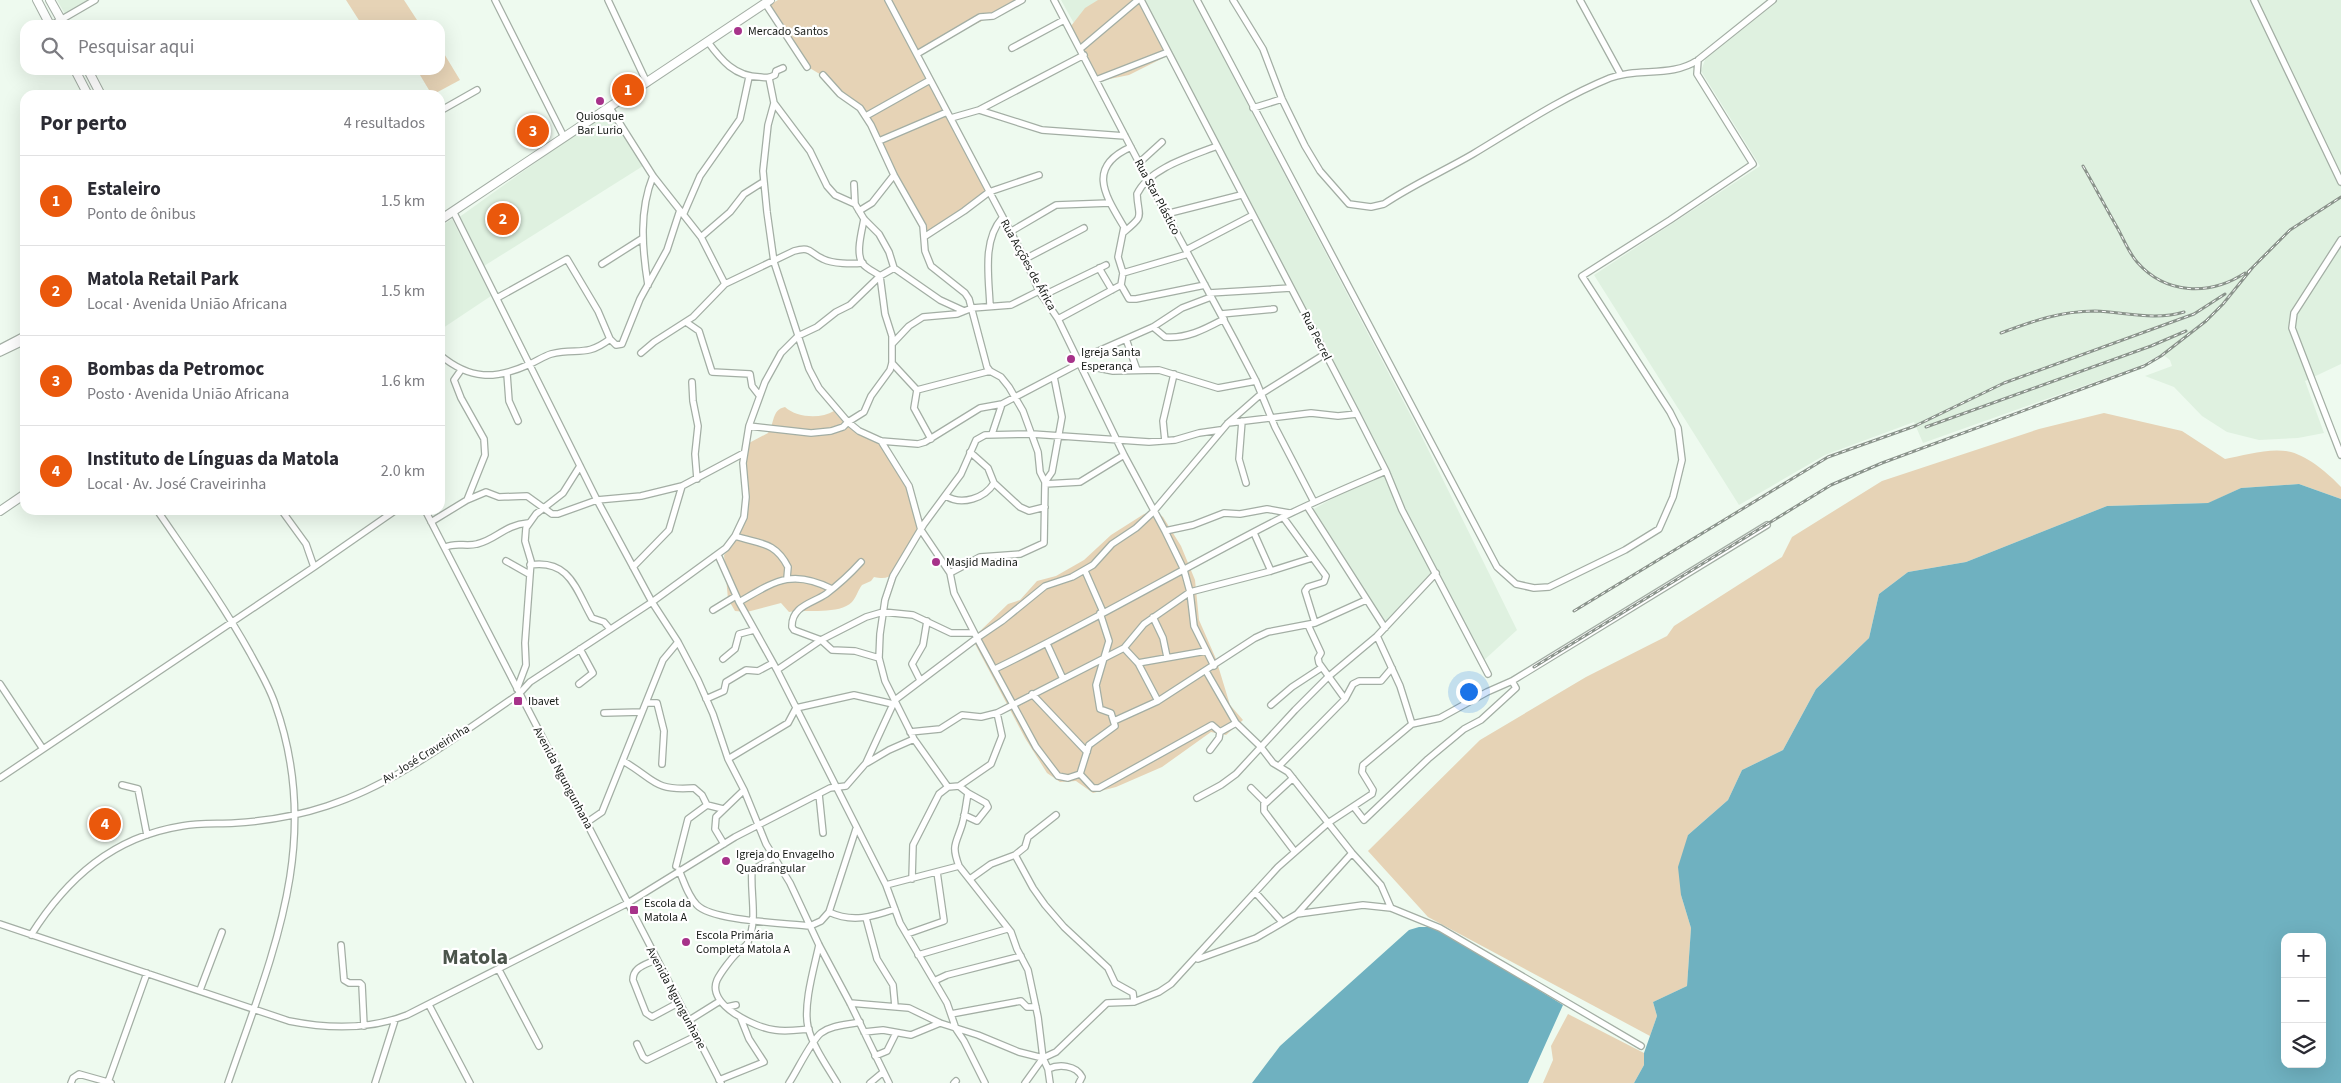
<!DOCTYPE html>
<html lang="pt">
<meta charset="utf-8">
<style>
:root{--surface:#fff;--page:#f2f2f3;--text:#2b2b33;--muted:#7c7c81;--line:#e1e1e2;--accent:#ea580c}
body{margin:0;font-family:"Source Sans 3",sans-serif;background:var(--page);color:var(--text)}
.controls{position:absolute;right:15px;bottom:15px;display:grid;overflow:hidden;border-radius:10px;box-shadow:0 5px 20px #0002}
.controls button{width:45px;height:45px;display:grid;place-items:center;padding:0;border:0;border-bottom:1px solid var(--line);background:var(--surface);color:var(--text);font:25px sans-serif}
.you{position:absolute;left:1468px;top:691px;width:18px;height:18px;margin:-12px;border:4px solid #fff;border-radius:50%;background:#1a73e8;box-shadow:0 0 0 8px #1a73e833}
.badge{display:grid;place-items:center;width:32px;height:32px;border-radius:50%;background:var(--accent);color:#fff;font-size:16px;font-weight:700}
.pin{position:absolute;translate:-50% -50%;border:2px solid #fff;box-shadow:0 1px 5px #0006}
.list{margin:0;padding:0;list-style:none}
h2{display:flex;justify-content:space-between;align-items:center;height:65px;margin:0;padding:0 20px;font-size:21px}
h2 small{font-size:16px;font-weight:400;color:var(--muted)}
.list li{display:grid;grid-template-columns:32px 1fr auto;gap:15px;align-items:center;box-sizing:border-box;height:90px;padding:0 20px;border-top:1px solid var(--line)}
.list b{display:block;font-size:19px;white-space:nowrap}
.list p{margin:0;font-size:16px;white-space:nowrap;color:var(--muted)}
.list em{font-size:16px;font-style:normal;color:var(--muted)}
.icon{flex:none;width:28px;height:28px;fill:none;stroke:currentColor;stroke-width:2;stroke-linecap:round;stroke-linejoin:round}
.map{position:relative;flex:none;width:2341px;height:1083px;overflow:hidden}
.search{position:absolute;background:var(--surface);box-shadow:0 5px 20px #0002;left:20px;top:20px;width:425px;height:55px;display:flex;align-items:center;gap:12px;box-sizing:border-box;padding:0 18px;border-radius:15px;color:var(--muted);font-size:19px}
.panel{position:absolute;background:var(--surface);box-shadow:0 5px 20px #0002;left:20px;top:90px;width:425px;height:425px;border-radius:15px}
.map>svg:first-child{display:block}
.built{fill:#dff1e0}
.green{fill:#e6d3b6}
.water{fill:#6fb1c0;fill-rule:evenodd}
.lines{fill:none;stroke-linecap:round;stroke-linejoin:round}
.minor-casing{stroke:#a3aea4;stroke-width:8}
.major-casing{stroke:#a3aea4;stroke-width:10}
.minor{stroke:#fff;stroke-width:5.5}
.major{stroke:#fff;stroke-width:8}
.rail-casing{stroke:#8a938b;stroke-width:3}
.rail{stroke:#fff;stroke-width:1;stroke-dasharray:4;stroke-linecap:butt}
.poi-dot{fill:#a7328a;stroke:#fff;stroke-width:2}
.labels{text-anchor:middle;dominant-baseline:central;stroke-width:4.5;stroke-linejoin:round;paint-order:stroke}
.poi-label{font-size:12px;fill:#161a16;stroke:#fff;text-anchor:start}
.street-label{font-size:12px;fill:#161a16;stroke:#fff}
.town-label{font-size:22px;font-weight:bold;fill:#4b544b;stroke:#fff}
</style>
<div class="map">
<svg width="2341" height="1083" viewBox="0 0 2341 1083">
<rect width="100%" height="100%" fill="#eefaef"/>
<path class="built" d="M57,0H93L65,14Z
M1061,0H1125L1076,27Z
M1145,0H1193L1420,433L1517,630L1482,662L1434,573L1385,626L1312,510L1387,468Z
M1778,0H2341V364L2305,381L2324,433L2298,438L2259,440L2227,432L2202,416L2174,387L2145,376L2172,366L2170,360L2162,354L2139,366L1923,443L1914,422L1825,455L1739,505L1594,275L1760,166L1701,71L1706,57Z
M609,110L643,166L484,266L458,218Z
M452,219L491,296L440,330V227Z"/>
<path class="green" d="M346,0H404L417,20L408,25H362Z
M778,0H1026L917,52L988,195L925,234L862,112L823,76L808,67L768,6Z
M1098,0H1140L1169,55L1129,75L1095,82L1071,26L1085,8Z
M440,47L460,80L432,95L417,70H440Z
M785,407C797,418 821,419 834,411C844,427 863,431 877,442C896,456 921,509 917,532C916,540 906,551 902,558C893,573 892,581 874,577L871,581L862,585C858,590 856,598 852,602C839,615 807,609 789,612L781,603L747,612L735,611L728,599L724,555L733,545L741,530L748,504L744,474L749,443L768,433C775,424 771,410 785,407Z
M2104,413L2182,431L2225,459C2245,455 2271,447 2291,452C2309,457 2329,474 2341,487V499L2299,484L2241,488L2209,503L2107,506L1966,562L1908,572L1879,594L1869,638L1816,689L1783,750L1742,770L1728,800L1688,835L1681,895L1691,928L1687,986L1653,1002L1657,1016L1650,1036L1428,917L1368,851L1480,740L1586,677L1667,636L1674,626L1782,557L1792,537L1882,481L2039,429Z
M1156,511L1163,517L1181,546L1195,580L1199,620L1216,659L1230,705L1243,720L1226,735L1211,732L1162,767L1116,787L1093,793L1076,781L1060,782L1047,773L1025,738L975,644L978,633L1008,604L1020,600L1037,581L1056,576L1084,560L1111,535L1144,514Z
M1568,1014L1644,1053V1065L1634,1083H1543L1553,1060L1551,1046Z"/>
<path class="water" d="M2299,484L2341,499V1083H1634L1644,1065V1053L1657,1016L1653,1002L1687,986L1691,928L1681,895L1678,867L1688,835L1728,800L1742,770L1783,750L1816,689L1869,638L1879,594L1908,572L1966,562L2107,506L2208,503L2241,488ZM2285,937H2322V1064H2285Z
M1419,927H1434L1448,934L1563,1005L1528,1083H1252L1280,1046L1409,930Z"/>
<g class="lines">
<g class="minor-casing">
<path id="minor" d="M495,0L564,137
M608,0L647,83
M888,0L1025,259L1039,291L1058,319L1124,455L1165,531L1184,570L1190,592L1194,626L1214,666
M1054,0L1147,178L1234,339L1256,381L1275,427L1314,502
M1141,0L1357,414L1386,471L1402,510L1488,674
M1197,0L1497,567L1516,584L1534,588L1549,587L1625,550L1659,529L1673,497L1682,460L1678,428L1670,412L1582,276L1670,220L1753,164L1697,74L1698,60
M1233,0L1263,49L1282,99L1305,146L1320,171L1349,204L1371,207L1384,204C1412,185 1444,171 1473,154C1518,127 1561,98 1610,78C1639,67 1671,78 1698,60L1773,0
M1580,0L1621,75
M2254,0L2341,182
M765,3L807,67
M52,25L95,0
M708,42C721,60 735,77 760,77C766,78 769,78 775,75L776,71L783,68
M1012,48L1064,20
M1080,49L1138,0
M917,54L980,17L993,16L1022,0
M823,75L840,94L860,108L871,125L894,175L923,226L925,251L931,266L965,293L969,299L987,367L990,371L1001,377L1009,387L1023,411L1038,452L1040,472L1045,482L1044,543L1020,554L980,557L950,573
M769,78L774,103L810,151L827,186L835,195L855,204
M1096,80L1168,52
M774,103L768,125L763,171L767,212L774,262L809,369L819,388L848,422L859,431L881,441L918,444L925,442L980,408L1002,404
M610,108L653,176L701,237L725,284
M1253,108L1282,99
M979,110L1042,130L1125,136
M440,111L477,90
M866,116L930,80
M951,118L979,110L1084,55
M879,141L947,112
M1131,147C1086,167 1105,195 1124,227L1118,257L1123,273L1121,285L1129,299H1136L1205,285
M1139,163L1162,142
M854,184L855,204L864,219L879,234L889,252L894,268L940,300L964,311
M453,211L597,500L652,602L678,642L698,680L713,714L728,759L744,790L766,844L790,883L819,945L850,1003L889,1083
M859,211L872,203L894,175
M684,213L700,176L740,119L749,77
M1166,214L1241,195
M1010,232L1056,205L1110,203
M1124,232C1146,214 1138,218 1137,194C1149,168 1192,156 1217,146
M701,237L730,212L744,194L763,182
M924,237L964,211L989,192L1039,175
M2341,240L2294,313L2292,328L2341,455
M1186,250L1253,215
M1025,259L1084,228
M602,264L643,238
M1099,268L1112,290
M1123,273L1188,254
M648,285C642,248 639,211 653,176
M1209,293L1291,288
M1042,296L1106,265
M497,298L567,259L598,311L610,339L616,345L622,344L640,299L667,250L680,210
M990,306C989,278 982,241 1002,218
M1221,314L1274,309
M1058,319L1121,285
M686,322L699,331L712,372L750,374L752,386L759,395
M1153,327L1165,337C1187,339 1205,329 1224,319
M1126,339L1137,370
M893,343L909,326L923,317L957,314L972,308L1011,305L1039,291
M0,348L25,335
M0,353L25,341
M641,353L654,342L693,317L725,284L794,251C812,246 809,253 823,259C833,264 852,264 863,263
M440,355C470,380 495,380 530,364C537,361 544,356 551,354C577,347 585,358 610,339
M1078,360L1153,327L1182,308L1211,297
M892,363L917,390L990,371
M507,374L509,401L518,421
M692,382L693,401L698,426L695,454L697,479
M917,390L914,408L931,439
M1242,421L1239,459L1246,483
M1228,423L1311,413L1338,416L1357,414
M749,426L811,433L831,431L843,427L848,422L864,412L871,396L890,370L892,363V336L885,314L880,276C875,272 867,269 863,264C855,254 862,231 864,219
M992,434L1002,404L1078,364L1113,371L1159,370L1218,388L1256,381
M881,441L909,486L921,530L950,573L954,593L977,638L1036,747L1058,776L1068,778L1080,774L1093,788H1099L1212,725L1220,732L1236,723
M1165,441L1163,421L1174,374
M970,452L988,468L994,483L1020,507L1029,511L1045,507
M1045,482L1052,472L1062,417L1054,377
M1045,484L1080,482L1124,455
M946,496C962,506 985,498 994,483
M467,500L486,492L499,497L527,496L552,514H558L597,500L641,496L682,486L744,453
M1307,506L1385,628
M157,510C189,557 222,603 250,653C259,670 269,686 275,704C324,841 272,955 228,1083
M425,510L721,1083
M282,511L306,544L314,567
M1283,517L1326,576L1324,582L1308,587L1305,591L1315,623
M431,522L467,500L485,455L484,439L461,398L454,380L461,370
M1165,531L1193,525L1224,513L1240,514L1267,509L1289,513
M1254,533L1271,571
M735,536C759,544 775,541 788,567L787,578
M446,547C456,542 466,547 477,544C496,540 504,525 528,523
M718,555L739,602L777,670L886,885L900,923L947,1003L956,1029L964,1041L985,1083
M506,561L529,574
M861,562C851,573 838,585 826,594C813,603 791,606 792,627L794,630L821,640L832,650L855,651L879,658
M530,565C570,559 576,590 592,618L604,622L610,629
M633,567L669,530L682,486
M1085,571L1103,612
M739,602C774,582 791,568 832,589
M713,610L736,596
M1153,617L1163,638L1167,657
M1308,625L1321,653L1318,658L1319,663L1345,699
M1377,636L1400,686L1412,724
M1047,644L1063,679
M1124,648L1138,663L1158,701
M723,659L735,649L739,634L754,630
M1138,663L1206,651
M995,669C1092,622 1185,567 1281,518C1315,501 1351,486 1386,471
M777,670L821,640L866,617L883,612L913,615L951,633H974
M1206,671L1236,723L1260,746L1273,763L1288,772L1352,853L1381,885L1391,908
M920,680L912,664L923,645L927,621
M0,684L43,749
M579,684L593,673L580,649
M517,689L526,665L525,643L531,561L525,541L526,528L536,514L563,493L580,466
M1032,694L1087,752
M706,699L724,691L726,682L746,670L758,671L773,663
M646,703H657L664,731L662,764
M1271,705L1292,687L1321,668
M604,713L642,712
M1114,721L1158,701L1255,638L1268,632L1315,623L1366,600
M910,732L940,729L962,715L981,717L997,713L1124,648L1144,624L1190,592L1271,571L1312,558
M1210,750L1219,738L1220,732
M728,759L788,723L796,708L854,695L893,704
M623,761C655,779 652,791 694,788L702,795L707,805L723,809
M867,763L889,750L914,739
M1279,766L1345,699L1353,684L1359,681H1381L1392,668
M1080,774L1089,745L1115,726L1111,713L1100,709L1096,685L1109,641L1100,613
M0,778L314,567L396,510
M122,785L138,789L147,835
M959,786L968,793C966,804 965,815 962,825C956,844 951,845 959,866L1011,932L1017,949L1028,970L1038,1017L1043,1058L1048,1069L1050,1083
M948,787L914,739L885,681L879,658L880,634L885,600L893,576L924,524L961,474L976,440L985,435L1032,434L1149,442L1175,440L1199,433L1220,430
M1251,788L1266,803L1293,778
M819,794L823,833
M1197,798L1221,785L1236,774L1295,710L1328,677L1377,636L1436,573
M1264,803V811L1295,852
M1354,807L1364,820L1428,759L1464,729L1481,720L1516,688L1512,681
M964,815L977,821L988,807L986,803L968,793
M586,823L602,812L663,660L678,642
M724,844L715,829L716,817L744,790
M1015,855L1033,888L1045,905L1064,927L1108,968L1115,983L1133,993L1134,1002
M774,858L752,870C750,894 758,919 748,942C747,946 741,949 737,953C731,959 721,972 717,980C706,1005 756,1028 775,1030C786,1032 798,1030 809,1029
M676,866L688,819L707,805
M679,870C684,882 688,896 697,905C712,921 785,923 810,926L821,921L829,912L856,829
M912,879L913,845L939,794L948,787L959,786L991,764L1002,736L997,713
M970,879L991,864L1015,855L1025,847L1028,837L1056,815
M886,885L959,866
M1255,892L1282,922
M829,912C852,923 872,917 895,909
M1297,914L1352,853
M866,918L877,959L893,985L895,1006
M0,924L289,1021C329,1029 369,1030 407,1015L628,903L735,837L830,788L846,786L866,763L895,700L977,638L1002,621L1045,586L1072,577L1093,565L1112,544L1136,528L1153,512L1228,423L1261,394L1325,354
M907,934L944,921L937,872
M31,935C67,878 113,837 182,826C199,823 217,824 235,823C266,821 297,816 327,806C398,783 458,735 519,694L530,682L652,602L726,548L735,536L744,517L746,497L743,463L749,426L765,382L781,353L798,336L817,327L836,312L850,305L880,276L894,268
M341,945L344,980L349,983H360L362,985L364,1026
M819,945C814,968 803,1005 808,1027C813,1047 827,1066 837,1083
M918,955L1007,929
M1198,959L1256,938L1297,914L1363,905L1391,908L1440,928L1641,1046
M655,960C645,965 633,967 633,980L646,1013L652,1017L678,1003
M499,970L539,1046
M934,981L947,975L1021,956
M200,990L222,932
M850,1003L909,1008L940,1023L978,1035L1019,1052L1043,1058L1056,1052L1107,1003L1134,1002L1159,992L1171,984L1278,867L1328,823L1372,794L1373,790L1362,772L1363,765L1412,724L1440,718L1487,692L1512,681L1767,525
M429,1005L470,1083
M727,1007L736,1005
M951,1014L1021,1001L1027,1007H1036
M688,1021L720,1001
M864,1032L883,1030L911,1035L940,1023
M637,1044L643,1057L647,1060L696,1036
M875,1056L887,1051L896,1033
M1048,1069C1059,1064 1076,1065 1082,1077L1079,1083
M719,1080L764,1062L749,1039L741,1019
M108,1082L147,973
M71,1083L73,1078L79,1074L111,1083
M375,1083L395,1020
M789,1083C797,1071 811,1041 821,1033C832,1025 847,1025 860,1022
M870,1083L882,1073
M954,1083L956,1081
M1025,1083L1043,1058"/>
</g>
<g class="major-casing">
<path id="major" d="M37,0L50,25
M50,0L64,25
M75,70L88,95
M88,70L101,95
M440,220L770,0
M0,511L25,494"/>
</g>
<use href="#minor" class="minor"/>
<use href="#major" class="major"/>
<g class="rail-casing">
<path id="rail" d="M2083,166C2095,187 2106,208 2118,229C2124,240 2129,253 2137,262C2166,295 2210,296 2245,273
M2248,272L2290,230L2341,197
M2001,333C2033,321 2061,311 2095,311C2125,312 2154,321 2184,312
M1926,427L2151,346L2186,331
M1574,611L1828,457L1915,426L2004,383L2194,314L2225,294
M1534,667L1831,485L1882,463L2144,366L2161,356L2206,321L2223,304L2253,267"/>
</g>
<use href="#rail" class="rail"/>
</g>
<g class="poi-dot">
<circle cx="738" cy="31" r="5"/>
<circle cx="600" cy="101" r="5"/>
<circle cx="1071" cy="359" r="5"/>
<circle cx="936" cy="562" r="5"/>
<rect x="513" y="696" width="10" height="10" rx="2.5"/>
<circle cx="726" cy="861" r="5"/>
<rect x="629" y="905" width="10" height="10" rx="2.5"/>
<circle cx="686" cy="942" r="5"/>
</g>
<g class="labels">
<g class="poi-label">
<text x="748" y="31">Mercado Santos</text>
<text x="600" y="116" text-anchor="middle">Quiosque<tspan x="600" dy="14">Bar Lurio</tspan></text>
<text x="1081" y="352">Igreja Santa<tspan x="1081" dy="14">Esperança</tspan></text>
<text x="946" y="562">Masjid Madina</text>
<text x="528" y="701">Ibavet</text>
<text x="736" y="854">Igreja do Envagelho<tspan x="736" dy="14">Quadrangular</tspan></text>
<text x="644" y="903">Escola da<tspan x="644" dy="14">Matola A</tspan></text>
<text x="696" y="935">Escola Primária<tspan x="696" dy="14">Completa Matola A</tspan></text>
</g>
<g class="street-label">
<text transform="translate(1157 197) rotate(62)">Rua Star Plástico</text>
<text transform="translate(1028 265) rotate(61)">Rua Acções de África</text>
<text transform="translate(1316 336) rotate(63)">Rua Pecrel</text>
<text transform="translate(426 754) rotate(-32)">Av. José Craveirinha</text>
<text transform="translate(563 778) rotate(62)">Avenida Ngungunhana</text>
<text transform="translate(676 998) rotate(62)">Avenida Ngungunhane</text>
</g>
<g class="town-label">
<text x="475" y="957">Matola</text>
</g>
</g>
</svg>
<div class="controls">
<button>+</button>
<button>−</button>
<button><svg class="icon" aria-label="layers" viewBox="0 0 24 24"><path d="M12 4l9 5-9 5-9-5zM3 14l9 5 9-5"/></svg></button>
</div>
<div class="you"></div>
<div class="pin badge" style="left:628px;top:90px">1</div>
<div class="pin badge" style="left:503px;top:219px">2</div>
<div class="pin badge" style="left:533px;top:131px">3</div>
<div class="pin badge" style="left:105px;top:824px">4</div>
<div class="search"><svg class="icon" aria-label="search" viewBox="0 0 24 24"><circle cx="10" cy="10" r="6"/><path d="M15 15l6 6"/></svg>Pesquisar aqui</div>
<section class="panel">
<h2>Por perto<small>4 resultados</small></h2>
<ul class="list">
<li><span class="badge">1</span><div><b>Estaleiro</b><p>Ponto de ônibus</p></div><em>1.5 km</em></li>
<li><span class="badge">2</span><div><b>Matola Retail Park</b><p>Local · Avenida União Africana</p></div><em>1.5 km</em></li>
<li><span class="badge">3</span><div><b>Bombas da Petromoc</b><p>Posto · Avenida União Africana</p></div><em>1.6 km</em></li>
<li><span class="badge">4</span><div><b>Instituto de Línguas da Matola</b><p>Local · Av. José Craveirinha</p></div><em>2.0 km</em></li>
</ul>
</section>
</div>
